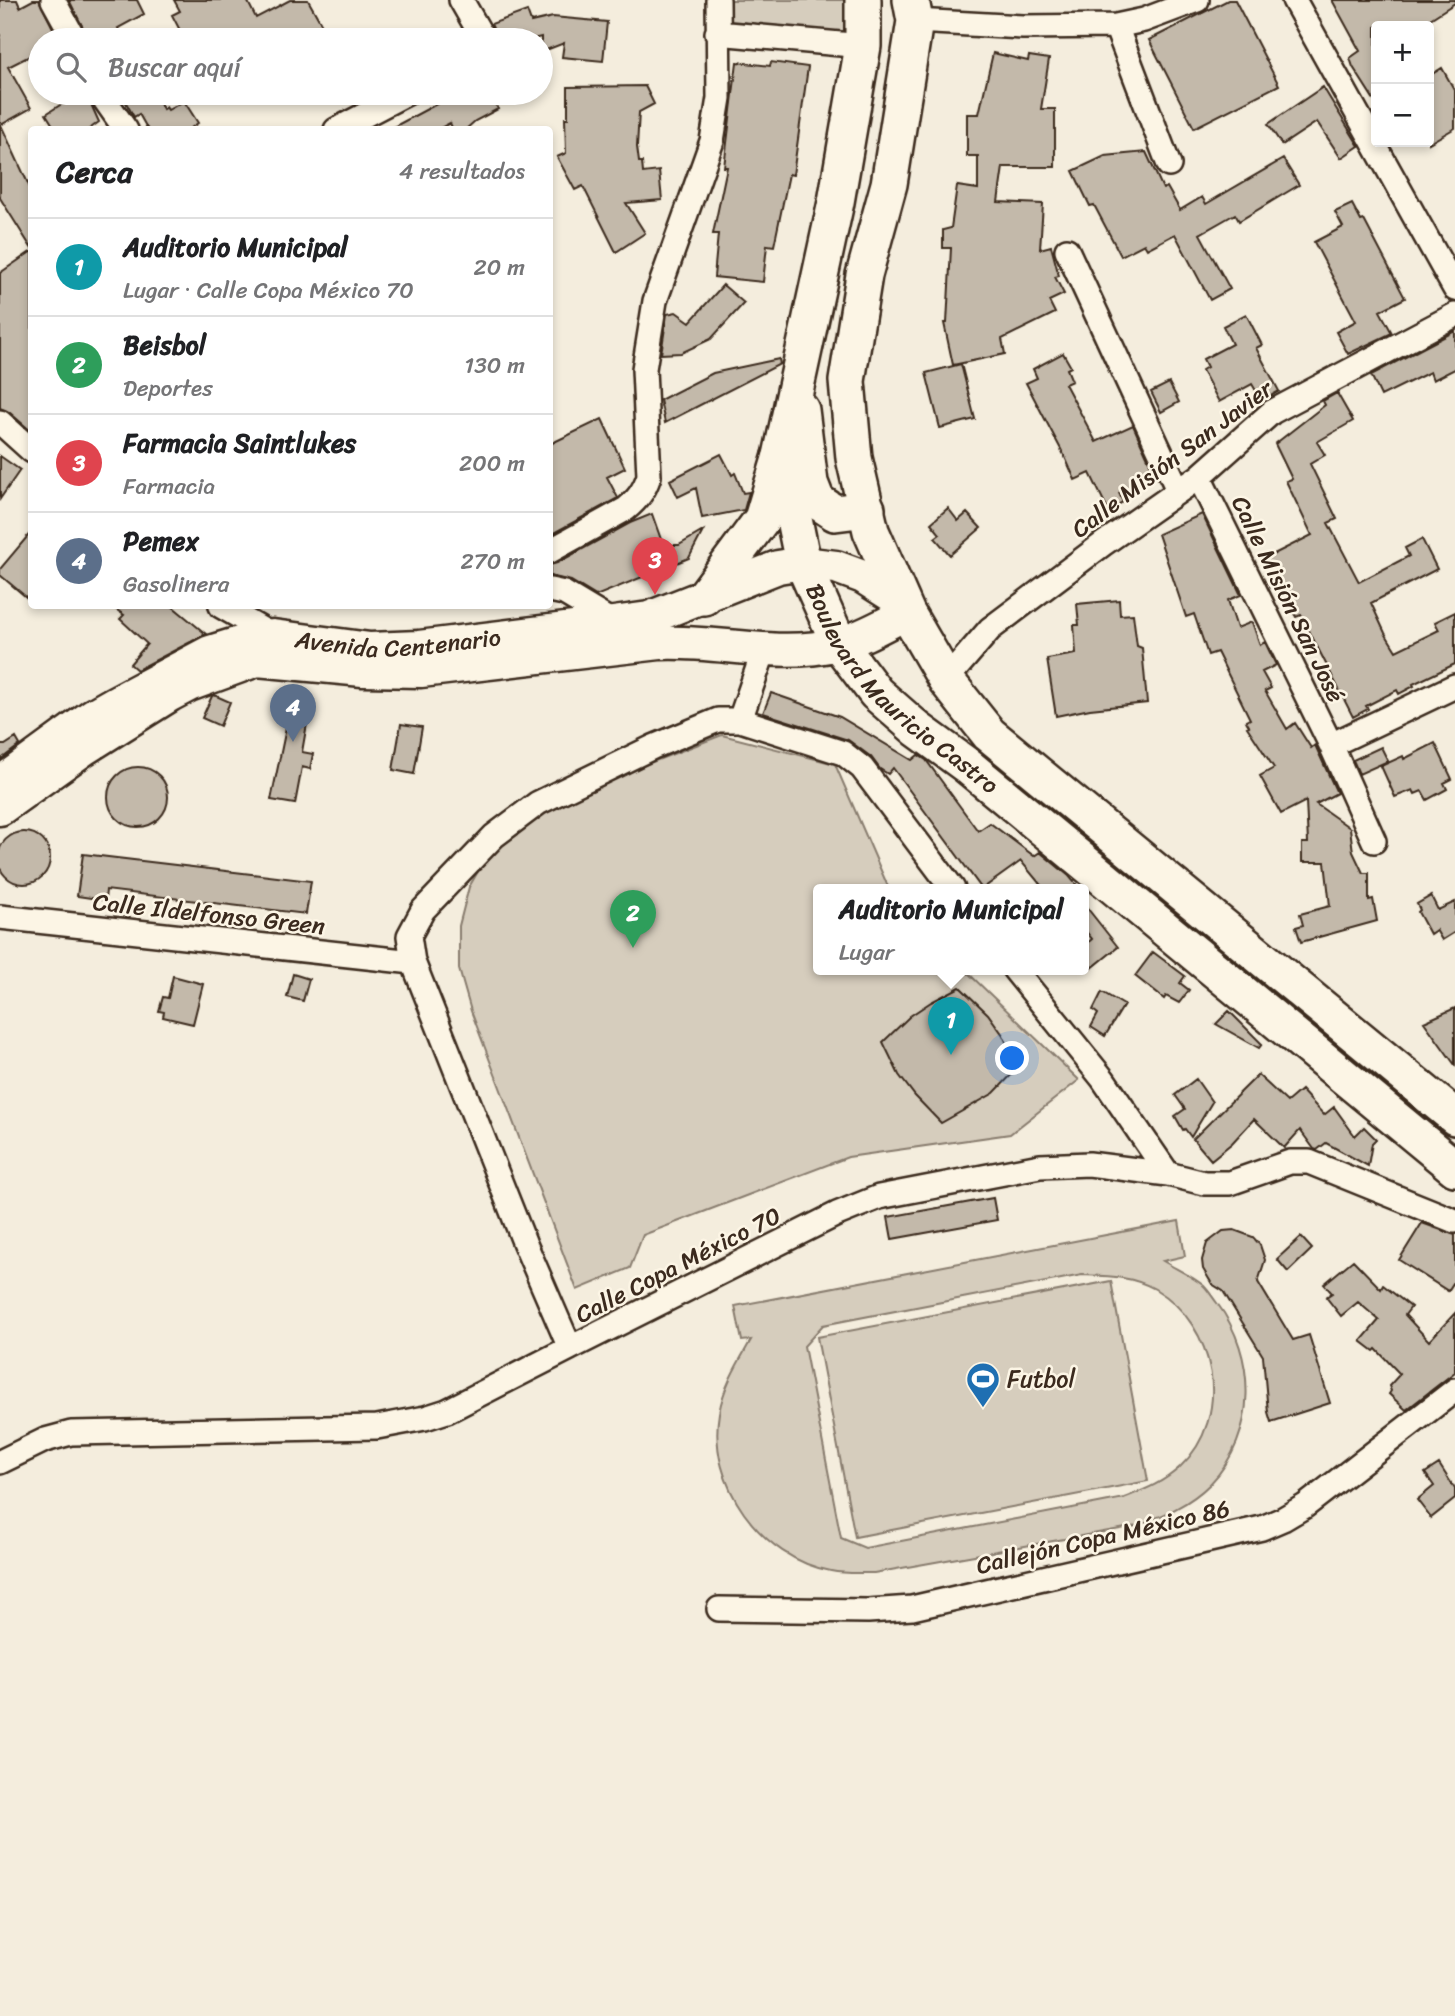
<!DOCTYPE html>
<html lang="es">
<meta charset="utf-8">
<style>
:root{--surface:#fff;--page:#f6f6f6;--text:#202124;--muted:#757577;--line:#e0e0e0;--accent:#1a73e8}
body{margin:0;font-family:Sriracha,sans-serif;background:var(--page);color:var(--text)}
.controls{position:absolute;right:21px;top:21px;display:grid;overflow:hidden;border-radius:7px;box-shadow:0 4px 10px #0003}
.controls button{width:63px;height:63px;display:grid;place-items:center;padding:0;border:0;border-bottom:2px solid var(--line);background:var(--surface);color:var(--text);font:35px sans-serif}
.you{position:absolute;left:1013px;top:1059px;width:24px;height:24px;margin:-18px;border:5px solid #fff;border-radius:50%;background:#1a73e8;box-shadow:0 0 0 10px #1a73e833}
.badge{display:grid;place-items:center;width:46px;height:46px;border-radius:50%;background:var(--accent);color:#fff;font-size:23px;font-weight:700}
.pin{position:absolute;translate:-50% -58px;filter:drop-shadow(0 2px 4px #0008)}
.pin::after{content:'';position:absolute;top:37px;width:24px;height:21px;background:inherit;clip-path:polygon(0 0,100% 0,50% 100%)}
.popup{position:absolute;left:813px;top:884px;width:276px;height:91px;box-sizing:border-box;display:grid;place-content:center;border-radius:7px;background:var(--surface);filter:drop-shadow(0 2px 5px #0005);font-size:23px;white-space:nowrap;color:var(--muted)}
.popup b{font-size:26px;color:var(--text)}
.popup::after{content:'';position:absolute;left:50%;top:100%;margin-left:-14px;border:14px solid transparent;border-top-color:var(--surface)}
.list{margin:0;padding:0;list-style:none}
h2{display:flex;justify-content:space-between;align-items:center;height:91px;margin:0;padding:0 28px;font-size:30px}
h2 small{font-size:23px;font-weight:400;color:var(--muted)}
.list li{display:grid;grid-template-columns:46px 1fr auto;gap:21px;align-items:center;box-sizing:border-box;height:98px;padding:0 28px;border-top:2px solid var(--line)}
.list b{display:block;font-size:26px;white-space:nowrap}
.list p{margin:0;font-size:23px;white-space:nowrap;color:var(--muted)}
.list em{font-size:23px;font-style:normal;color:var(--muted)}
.icon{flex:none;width:38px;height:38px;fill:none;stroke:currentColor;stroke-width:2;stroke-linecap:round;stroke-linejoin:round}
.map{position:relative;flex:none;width:1455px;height:2016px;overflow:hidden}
.search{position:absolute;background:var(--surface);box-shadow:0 4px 10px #0003;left:28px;top:28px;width:525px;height:77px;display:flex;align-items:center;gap:18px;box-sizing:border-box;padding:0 24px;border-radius:38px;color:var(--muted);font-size:26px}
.panel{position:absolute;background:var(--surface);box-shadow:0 4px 10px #0003;left:28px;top:126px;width:525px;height:483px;border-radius:7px}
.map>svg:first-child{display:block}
.green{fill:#d6cdbd;stroke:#887c6e;stroke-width:2;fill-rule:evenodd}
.building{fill:#c3b9aa;stroke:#3b2a1e;stroke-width:2}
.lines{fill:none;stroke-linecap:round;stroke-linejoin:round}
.street-casing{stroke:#3b2a1e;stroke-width:28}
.secondary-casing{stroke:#3b2a1e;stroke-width:37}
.primary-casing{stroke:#3b2a1e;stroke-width:40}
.street{stroke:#fcf5e5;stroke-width:23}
.secondary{stroke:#fcf5e5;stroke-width:32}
.primary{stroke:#fcf5e5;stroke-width:35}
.labels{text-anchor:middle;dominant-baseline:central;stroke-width:5;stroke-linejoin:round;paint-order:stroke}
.street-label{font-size:24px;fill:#3b2a1e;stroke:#fcf5e5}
.poi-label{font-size:24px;fill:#3b2a1e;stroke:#fcf5e5;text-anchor:start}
</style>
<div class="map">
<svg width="1455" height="2016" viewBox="0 0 1455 2016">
<rect width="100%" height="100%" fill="#f4eddd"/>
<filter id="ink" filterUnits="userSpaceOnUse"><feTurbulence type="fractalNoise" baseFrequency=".0143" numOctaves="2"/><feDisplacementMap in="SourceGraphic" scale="14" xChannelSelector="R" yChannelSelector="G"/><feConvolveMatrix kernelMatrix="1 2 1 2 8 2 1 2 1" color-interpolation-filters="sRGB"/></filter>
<g filter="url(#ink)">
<path class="green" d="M726,0H857L859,40L725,26Z
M722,735L835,764L889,889H818V969H964L1079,1080L1010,1134L848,1157L643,1235L630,1268L577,1290L471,1011L459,969V926L469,887L487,856L519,826L583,789Z
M1179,1221L1185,1256L1163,1261C1176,1269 1192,1276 1204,1286C1209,1291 1213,1298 1217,1303C1257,1356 1258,1434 1210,1484C1189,1505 1164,1515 1137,1526L874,1573C860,1573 845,1574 831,1571C761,1558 707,1484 719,1413C724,1385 738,1363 751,1340L742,1341L735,1306ZM1082,1275C1107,1276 1133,1276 1155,1289C1216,1325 1234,1416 1180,1467C1163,1483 1144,1490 1124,1498L865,1548L841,1538L804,1346L823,1325Z
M1111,1281L1148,1481L855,1537L817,1337Z"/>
<path class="building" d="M0,0H17L20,7L33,0H39L59,40H40V51L8,67L31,108L1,125L32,192V249L0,198Z
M69,0H137L144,14L118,28L126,40H89Z
M174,0H247L256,18L290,0H308L322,25L319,27L322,32L307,40H271L268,34L256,40H185L172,15L180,11Z
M1228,0H1235L1279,85L1194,128L1149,40Z
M1332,0H1455V3L1427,21L1430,26H1376V103L1353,67L1350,58L1360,51Z
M527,11L531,22L553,17L607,22L603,61L562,57L564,43L541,52V37L529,40H498L491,24Z
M993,53L1028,61L1029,56L1049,59L1041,109H1055V167H1003L998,202L1043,204L1040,249L1051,246L1059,276L1055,277L1064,294L1049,301L1055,313L1002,339L1005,354L953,365L944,323H947L951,248H943V230L951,228L957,186L978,189V156H967V114H979Z
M737,62L770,66L771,62L808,67L793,175L789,174L774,246L767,245L763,282L714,277L718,234H713L727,167H724Z
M1442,68L1455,91V128L1429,143V76Z
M645,86L654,104L639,112L637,147L639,162H642L643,173L659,171L662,200L626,203L645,233L616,252L583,186L575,190L557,157L566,153L565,118H568V87Z
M1323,87L1359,146L1341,158L1317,122L1282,145L1268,124Z
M79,93H86L99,122L88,130H56L46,114Z
M117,93H155L163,109L166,107L168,110L184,101L198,123L188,130H148L139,114L134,117L123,97L121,98Z
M457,93H489L498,109L475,121L465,130H453L450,123L437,130H388Z
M1146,152L1163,189L1167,187L1180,210L1202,197L1206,204L1283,159L1299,185L1239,221L1235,214L1200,234L1230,289L1210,300L1175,234L1147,249L1144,244L1121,256L1094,205L1090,206L1073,171L1105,156Z
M1352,204L1361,221L1364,220L1405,298L1380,311L1392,333L1348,354L1336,332L1356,321L1314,242L1343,227L1335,212Z
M32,251V432L9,412L0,408V273Z
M723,285L744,303L711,339L681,353L661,354L667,314L676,312L690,322Z
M1246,314L1262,345L1256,348L1279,391L1262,401L1252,384L1219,402L1202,370L1207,367L1203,359L1232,344L1223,326Z
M1455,331V369L1433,380L1430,372L1381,396L1371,375Z
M1063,353L1071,367L1067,369L1072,381L1065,384L1096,442L1133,425L1156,476L1119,493L1123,502L1108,510L1090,473L1075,480L1065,457L1026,383L1037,378L1033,369Z
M779,359L780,364L665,423L660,400L713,373Z
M961,364L975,419L940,428L926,373Z
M1169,383L1179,402L1161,412L1151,392Z
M1337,393L1353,421L1317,442L1325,455L1310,464L1337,519L1328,523L1359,582L1409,556L1405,548L1422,539L1437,569L1371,603L1385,633L1396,651L1439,630L1435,622L1455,612V664L1413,684L1414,686L1399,694L1397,690L1366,706L1368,709L1353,717L1301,615L1296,617L1266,558L1312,535L1286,481L1292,479L1275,444L1325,405L1323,401Z
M602,419L625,468L607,477L618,498L550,535V444Z
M721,454L732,475L735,473L743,493L749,492L744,510L702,518L696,488L678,497L670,480Z
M0,456L20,470L0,499Z
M948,508L958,521L967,513L981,528L950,555L935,538L940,534L931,523Z
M652,514L663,545H679L703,531L689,558L596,596L571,581L550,576V565L557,563L630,523Z
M1202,514L1241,595L1228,600L1237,628L1252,622L1260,645L1265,642L1276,665L1262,672L1271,688L1265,691L1287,729L1295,723L1311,748L1315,745L1337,793L1316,804L1350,828L1353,852L1363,873H1369V900L1373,899L1377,921L1301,942L1296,927L1303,925L1300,914L1330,906L1325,862H1302V843H1308L1306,801L1281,814L1260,776L1274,768L1247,727L1249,726L1246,721L1250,719L1217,652L1208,655L1194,614L1186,617L1158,534Z
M32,531V602L0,575V569Z
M1119,600L1120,615L1133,614L1137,646L1142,648L1147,703L1090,709L1056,716L1047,659L1076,654L1074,625H1079L1077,604Z
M111,606H172L206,634L137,670L130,664L147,644L120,619L124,615Z
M771,693L840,717L912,760L918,755L926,760L978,831L990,823L1034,856L1040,852L1069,876L1080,889H1044L1021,861L982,889L893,768L888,774L880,769L871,757L848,740L763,713Z
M214,695L230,702L220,726L202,718L212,696Z
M290,709L309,712L302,752L313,754L310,769L302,767L295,804L271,800Z
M401,724L422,727L414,774L393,770Z
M16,738L20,745L0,760V745H5Z
M1435,743L1452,779L1444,783L1447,789L1427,800L1422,791L1415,794L1413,790L1395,797L1381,766L1403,756L1404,759Z
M1381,747L1388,761L1359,774L1353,760Z
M108 797a30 30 0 1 1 60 0a30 30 0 1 1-60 0Z
M-2 858a26 26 0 1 1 52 0a26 26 0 1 1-52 0Z
M83,854L311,881L306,914L106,890L105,900L77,896Z
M1431,896L1438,910L1455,902V932L1442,940L1436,930L1430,934L1418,912L1420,910L1417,904Z
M1084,904L1118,947L1092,968L1084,958V946L1092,939L1084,929Z
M1153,952L1185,976L1180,983L1189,990L1179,1003L1166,996L1164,999L1135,976Z
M293,974L309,979L303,1001L287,997Z
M173,976L203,984L193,1024L163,1017L164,1012L159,1011L163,997L168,998Z
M960,987L988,1014L1003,1035L1018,1068L994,1093L941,1123L915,1096L899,1075L883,1042L910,1016L931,1002Z
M1102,992L1124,1005L1105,1036L1091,1027L1098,1014L1093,1010Z
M1455,1008V1065L1424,1022Z
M1229,1011L1262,1044L1259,1048L1216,1024Z
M1258,1075L1287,1102L1301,1090L1324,1115L1334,1107L1355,1136L1364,1127L1376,1139L1372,1143L1368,1166L1326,1143L1317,1150L1314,1149L1300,1130L1284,1148L1254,1119L1232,1143L1211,1160L1193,1139Z
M1196,1079L1212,1102L1191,1137L1185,1129L1183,1130L1175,1116L1185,1109L1175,1095Z
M993,1198L997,1220L892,1239L888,1217Z
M1422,1223L1455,1235V1280L1448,1291L1399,1260Z
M1234,1230L1253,1237L1260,1245L1265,1260L1258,1282L1293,1340L1309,1335L1330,1403L1271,1422L1268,1412L1263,1356L1223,1291L1212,1284L1203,1269L1202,1260L1207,1243L1223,1231Z
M1301,1237L1312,1249L1288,1272L1277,1259Z
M1353,1260L1381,1289L1383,1285L1411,1307L1405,1315L1429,1341L1455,1313V1372L1406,1410L1389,1394L1391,1391L1389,1386L1400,1374L1376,1349L1374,1351L1361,1341L1379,1320L1358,1302L1341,1316L1326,1297L1332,1293L1324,1284Z
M1439,1464L1455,1489V1499L1431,1518L1417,1500L1434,1486L1425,1473Z"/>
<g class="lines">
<g class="street-casing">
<path id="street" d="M53,0L75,40
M461,0L484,40
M1294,0L1455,289
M915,21L1023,27L1116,26L1144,20L1197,0
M1116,26L1169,165
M717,33L863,46
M100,93L126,130
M336,130L407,93
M1067,250L1178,490
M0,422L32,451
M1199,477L1331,745L1455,686
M550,551L626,509C638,499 644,491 649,476L644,369L655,301L712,141L719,98L718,0
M550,590L564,593L614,623
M221,606L273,636
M764,650L740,720H718L653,747L538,803L494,836L423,910L409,936L413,962L525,1244L570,1348L837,1214L879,1197L1040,1166L1089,1164L1168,1174L1204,1183H1230L1290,1162H1309L1455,1221
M946,680L990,629L1103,544L1199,477L1272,412L1455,315
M740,720L843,753L862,768L953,889
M1331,745L1374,841
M0,917L413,962
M1014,969L1103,1079L1168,1174
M0,1462L45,1440L71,1433L377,1427L425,1418L447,1411L570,1348
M719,1609L868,1611L912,1608L1262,1528L1283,1519L1305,1506L1455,1390"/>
</g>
<g class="secondary-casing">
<g id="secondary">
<path id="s1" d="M0,783L93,715L114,703L210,652L249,640L273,636L370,649L419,647L614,623L649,618L778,567L803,563L836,567L863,577L902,602"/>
<path d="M0,809L84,749L170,695L189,685L257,660L363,670L421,671L660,643C719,640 779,659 838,644C862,638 885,624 907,613"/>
</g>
</g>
<g class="primary-casing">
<g id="primary">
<path id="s2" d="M863,0V46L836,202L781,456L803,563L839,644L876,693L917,729L965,764L1455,1168"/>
<path d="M911,0L915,21L889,184L864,275L847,381L854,458L871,531L907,613L946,680L989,734L1455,1117"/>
<path d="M801,410L810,483L817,501L835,513L867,509"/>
<path d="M704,597L762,519L780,459"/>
</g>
</g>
<use href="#street" class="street"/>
<use href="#secondary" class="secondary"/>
<use href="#primary" class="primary"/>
</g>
</g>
<defs>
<g id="stadium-pin" transform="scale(1.75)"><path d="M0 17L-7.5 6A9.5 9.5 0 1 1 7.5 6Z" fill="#1f6fb2" stroke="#fcf5e5"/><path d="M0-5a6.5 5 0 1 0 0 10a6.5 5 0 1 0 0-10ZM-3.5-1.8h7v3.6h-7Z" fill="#fff"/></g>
</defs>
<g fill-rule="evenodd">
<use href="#stadium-pin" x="983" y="1379"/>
</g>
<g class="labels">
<g class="street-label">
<text transform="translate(1172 459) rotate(-37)">Calle Misión San Javier</text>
<text transform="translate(1288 599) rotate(64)">Calle Misión San José</text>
<text stroke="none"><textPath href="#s1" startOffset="439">Avenida Centenario</textPath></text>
<text stroke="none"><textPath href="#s2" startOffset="737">Boulevard Mauricio Castro</textPath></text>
<text transform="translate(209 914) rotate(6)">Calle Ildelfonso Green</text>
<text transform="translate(678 1265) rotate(-27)">Calle Copa México 70</text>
<text transform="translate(1103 1537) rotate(-13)">Callejón Copa México 86</text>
</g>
<g class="poi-label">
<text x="1007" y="1379">Futbol</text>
</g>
</g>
</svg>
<div class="controls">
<button>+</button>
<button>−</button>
</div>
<div class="you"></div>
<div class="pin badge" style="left:951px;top:1055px;background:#0f9aa8">1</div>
<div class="popup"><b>Auditorio Municipal</b>Lugar</div>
<div class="pin badge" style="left:633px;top:948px;background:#2e9e5b">2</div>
<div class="pin badge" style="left:655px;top:595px;background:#e0444e">3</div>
<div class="pin badge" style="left:293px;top:742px;background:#5c6f8a">4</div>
<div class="search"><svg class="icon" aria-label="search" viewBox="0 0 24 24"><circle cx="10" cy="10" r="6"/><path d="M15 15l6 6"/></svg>Buscar aquí</div>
<section class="panel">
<h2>Cerca<small>4 resultados</small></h2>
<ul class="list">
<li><span class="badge" style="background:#0f9aa8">1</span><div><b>Auditorio Municipal</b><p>Lugar · Calle Copa México 70</p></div><em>20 m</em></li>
<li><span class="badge" style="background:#2e9e5b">2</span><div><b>Beisbol</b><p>Deportes</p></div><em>130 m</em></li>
<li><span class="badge" style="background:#e0444e">3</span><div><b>Farmacia Saintlukes</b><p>Farmacia</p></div><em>200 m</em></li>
<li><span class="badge" style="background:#5c6f8a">4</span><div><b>Pemex</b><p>Gasolinera</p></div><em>270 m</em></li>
</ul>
</section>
</div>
